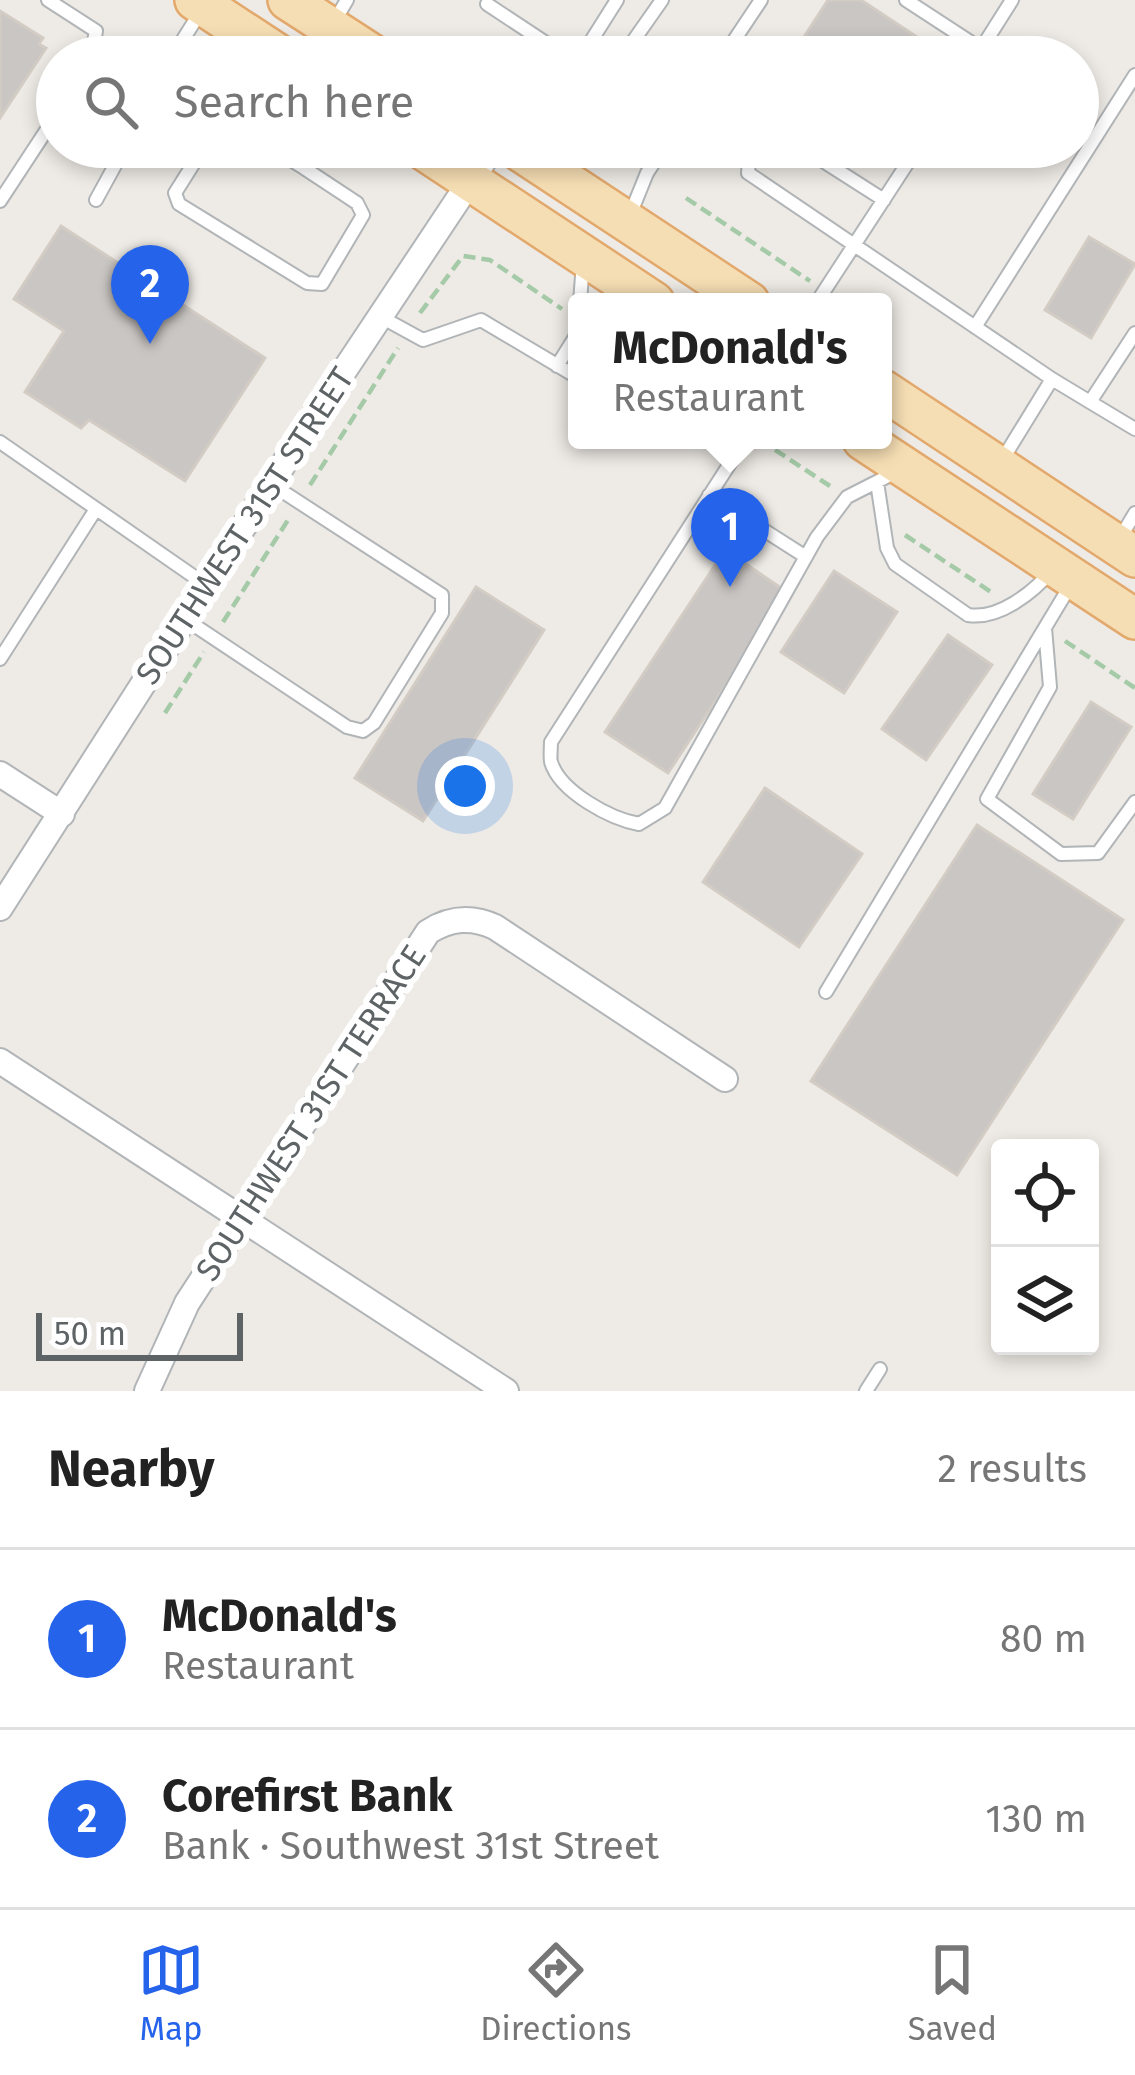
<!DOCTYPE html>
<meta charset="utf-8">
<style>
:root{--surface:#fff;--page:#f2f2f2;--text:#222;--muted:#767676;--line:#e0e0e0;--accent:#2563eb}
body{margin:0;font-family:"Fira Sans",sans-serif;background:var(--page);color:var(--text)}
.controls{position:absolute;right:36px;bottom:36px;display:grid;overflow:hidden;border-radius:12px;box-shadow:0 6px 18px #0003}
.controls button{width:108px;height:108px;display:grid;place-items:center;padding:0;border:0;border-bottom:3px solid var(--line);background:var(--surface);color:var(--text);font:60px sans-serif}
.scale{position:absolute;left:36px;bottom:30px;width:207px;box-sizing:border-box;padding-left:12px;border:6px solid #5e6365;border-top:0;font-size:33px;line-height:42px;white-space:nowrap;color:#5e6365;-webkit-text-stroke:9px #fff;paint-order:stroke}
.you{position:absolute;left:465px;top:786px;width:42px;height:42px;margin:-30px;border:9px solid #fff;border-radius:50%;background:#1a73e8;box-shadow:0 0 0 18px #1a73e833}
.badge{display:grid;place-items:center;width:78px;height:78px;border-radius:50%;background:var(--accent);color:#fff;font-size:39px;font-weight:700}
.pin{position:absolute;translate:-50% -99px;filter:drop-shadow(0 3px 6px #0008)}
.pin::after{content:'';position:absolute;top:63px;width:42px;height:36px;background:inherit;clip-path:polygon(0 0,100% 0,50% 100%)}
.popup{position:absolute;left:568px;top:293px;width:324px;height:156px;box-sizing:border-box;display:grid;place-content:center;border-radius:12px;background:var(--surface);filter:drop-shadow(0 3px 9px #0005);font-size:39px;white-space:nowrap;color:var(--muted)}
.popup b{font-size:45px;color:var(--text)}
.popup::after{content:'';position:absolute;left:50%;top:100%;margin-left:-24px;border:24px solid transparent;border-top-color:var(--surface)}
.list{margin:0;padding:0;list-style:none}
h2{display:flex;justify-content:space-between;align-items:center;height:156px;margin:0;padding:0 48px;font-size:51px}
h2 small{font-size:39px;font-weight:400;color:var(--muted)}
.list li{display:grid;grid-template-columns:78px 1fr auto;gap:36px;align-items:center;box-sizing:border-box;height:180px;padding:0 48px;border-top:3px solid var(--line)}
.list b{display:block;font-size:45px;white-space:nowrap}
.list p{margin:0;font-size:39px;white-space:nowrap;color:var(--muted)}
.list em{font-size:39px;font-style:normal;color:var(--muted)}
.icon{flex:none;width:66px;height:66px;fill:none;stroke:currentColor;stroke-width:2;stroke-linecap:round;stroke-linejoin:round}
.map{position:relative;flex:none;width:1135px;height:1391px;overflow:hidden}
.search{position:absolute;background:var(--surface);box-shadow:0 6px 18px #0003;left:36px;right:36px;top:36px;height:132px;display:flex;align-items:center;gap:30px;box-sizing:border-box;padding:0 42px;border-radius:66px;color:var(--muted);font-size:45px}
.sheet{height:516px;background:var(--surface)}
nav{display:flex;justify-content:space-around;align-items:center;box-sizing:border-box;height:168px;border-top:3px solid var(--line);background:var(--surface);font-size:33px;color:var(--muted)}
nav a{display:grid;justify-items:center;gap:6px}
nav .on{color:var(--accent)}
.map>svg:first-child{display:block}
.building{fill:#cac6c3;stroke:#d3ccc5;stroke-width:3}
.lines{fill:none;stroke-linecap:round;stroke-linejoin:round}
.lane-casing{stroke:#b1b5b7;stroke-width:16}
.street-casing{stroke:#b1b5b7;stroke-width:28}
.primary-casing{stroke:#e2a86c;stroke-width:44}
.path{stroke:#a4caa7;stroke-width:4.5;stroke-dasharray:12 6;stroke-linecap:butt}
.lane{stroke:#fff;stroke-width:12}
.street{stroke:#fff;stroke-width:24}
.primary{stroke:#f6deb4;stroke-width:39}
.labels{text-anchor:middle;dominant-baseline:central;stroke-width:12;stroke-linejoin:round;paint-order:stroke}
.street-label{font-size:33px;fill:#5e6365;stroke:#fff}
</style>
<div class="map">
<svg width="1135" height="1391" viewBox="0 0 1135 1391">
<rect width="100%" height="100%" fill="#eeebe6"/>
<path class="building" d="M828,0H861L929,45L922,57H791Z
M0,11L43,38L39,44L46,48L0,118Z
M61,226L265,358L185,481L89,420L81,428L25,392L64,331L14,299Z
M1089,237L1135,264L1091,338L1045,310Z
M725,550L787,592L668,773L605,732Z
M834,571L897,612L844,693L781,652Z
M476,587L544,630L423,821L355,778Z
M948,635L992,665L926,760L882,729Z
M1091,702L1131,727L1073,819L1033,794Z
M765,788L862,854L799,947L703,882Z
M977,825L1123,920L957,1175L811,1081Z"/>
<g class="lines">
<g class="lane-casing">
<path id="lane" d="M48,0L96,31L91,57
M906,0L981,49L976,57
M487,4L567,57
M334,22L347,0
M981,49L1012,0
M172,57L201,11
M581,57L617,0
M622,57L662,0
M723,57L761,0
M204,147L175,193L179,204L307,283L322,284L363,215L357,203L304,168
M270,147L304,168L319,147
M750,147L748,173L1052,379L1001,462
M801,147L884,200
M96,200L125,147
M0,201L57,114
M630,215L647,173L664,147
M580,302L583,263
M817,302L918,147
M381,317L423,340L481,320L577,377
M975,327L1135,75
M1135,333L1090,402L1135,429
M557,366L577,334
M1052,379L1090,402
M739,440L738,451L551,742C551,744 550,760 551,762C560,792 611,819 639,824L665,808L817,537L847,497L896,472
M0,442L206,585
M877,482L887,548L895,564L968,615C999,620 1034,592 1053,569
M709,495L806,557
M1120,538L1135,513
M185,619L347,727L363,731L374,723L442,613V595L271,484
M1045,628L1050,687L987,799L1061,854L1098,853L1135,802
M0,659L96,509
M826,992L1070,586
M866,1391L880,1369"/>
</g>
<g class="street-casing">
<path id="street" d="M0,774L62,814
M0,908L322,404L493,147
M0,1061L506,1391
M147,1391L187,1303L428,932C450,918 471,916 495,927L725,1079"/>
</g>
<g class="primary-casing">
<path id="primary" d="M195,0L282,57
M288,0L376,57
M419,147L654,302
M514,147L749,302
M883,390L1135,557
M863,440L1135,619"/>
</g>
<path class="path" d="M686,198L810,281
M420,313L463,256L490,260L562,309
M760,440L830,486
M310,485L398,348
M905,535L991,592
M223,622L288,520
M1065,641L1135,688
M165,713L204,652"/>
<use href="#lane" class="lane"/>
<use href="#street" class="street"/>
<use href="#primary" class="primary"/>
</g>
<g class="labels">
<g class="street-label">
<text transform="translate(245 526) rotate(-57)">SOUTHWEST 31ST STREET</text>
<text transform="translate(311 1113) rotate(-57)">SOUTHWEST 31ST TERRACE</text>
</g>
</g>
</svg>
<div class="controls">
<button><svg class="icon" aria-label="locate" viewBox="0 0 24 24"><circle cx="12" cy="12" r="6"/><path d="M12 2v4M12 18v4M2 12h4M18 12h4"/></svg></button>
<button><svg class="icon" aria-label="layers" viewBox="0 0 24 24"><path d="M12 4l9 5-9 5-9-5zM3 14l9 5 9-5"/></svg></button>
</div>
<div class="scale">50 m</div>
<div class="you"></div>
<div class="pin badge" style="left:730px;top:587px">1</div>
<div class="popup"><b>McDonald's</b>Restaurant</div>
<div class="pin badge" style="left:150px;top:344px">2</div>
<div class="search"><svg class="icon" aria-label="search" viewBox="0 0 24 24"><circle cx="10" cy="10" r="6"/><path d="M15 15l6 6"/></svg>Search here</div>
</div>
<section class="sheet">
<h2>Nearby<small>2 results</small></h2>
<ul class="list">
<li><span class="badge">1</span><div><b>McDonald's</b><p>Restaurant</p></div><em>80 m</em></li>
<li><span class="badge">2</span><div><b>Corefirst Bank</b><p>Bank · Southwest 31st Street</p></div><em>130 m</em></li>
</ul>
</section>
<nav>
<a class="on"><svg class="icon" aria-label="map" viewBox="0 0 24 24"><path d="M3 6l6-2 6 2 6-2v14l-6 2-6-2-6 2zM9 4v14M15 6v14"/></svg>Map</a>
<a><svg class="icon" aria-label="directions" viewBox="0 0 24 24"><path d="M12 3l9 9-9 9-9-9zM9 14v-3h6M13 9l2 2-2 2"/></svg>Directions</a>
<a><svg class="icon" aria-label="saved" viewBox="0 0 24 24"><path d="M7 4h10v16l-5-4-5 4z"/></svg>Saved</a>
</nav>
